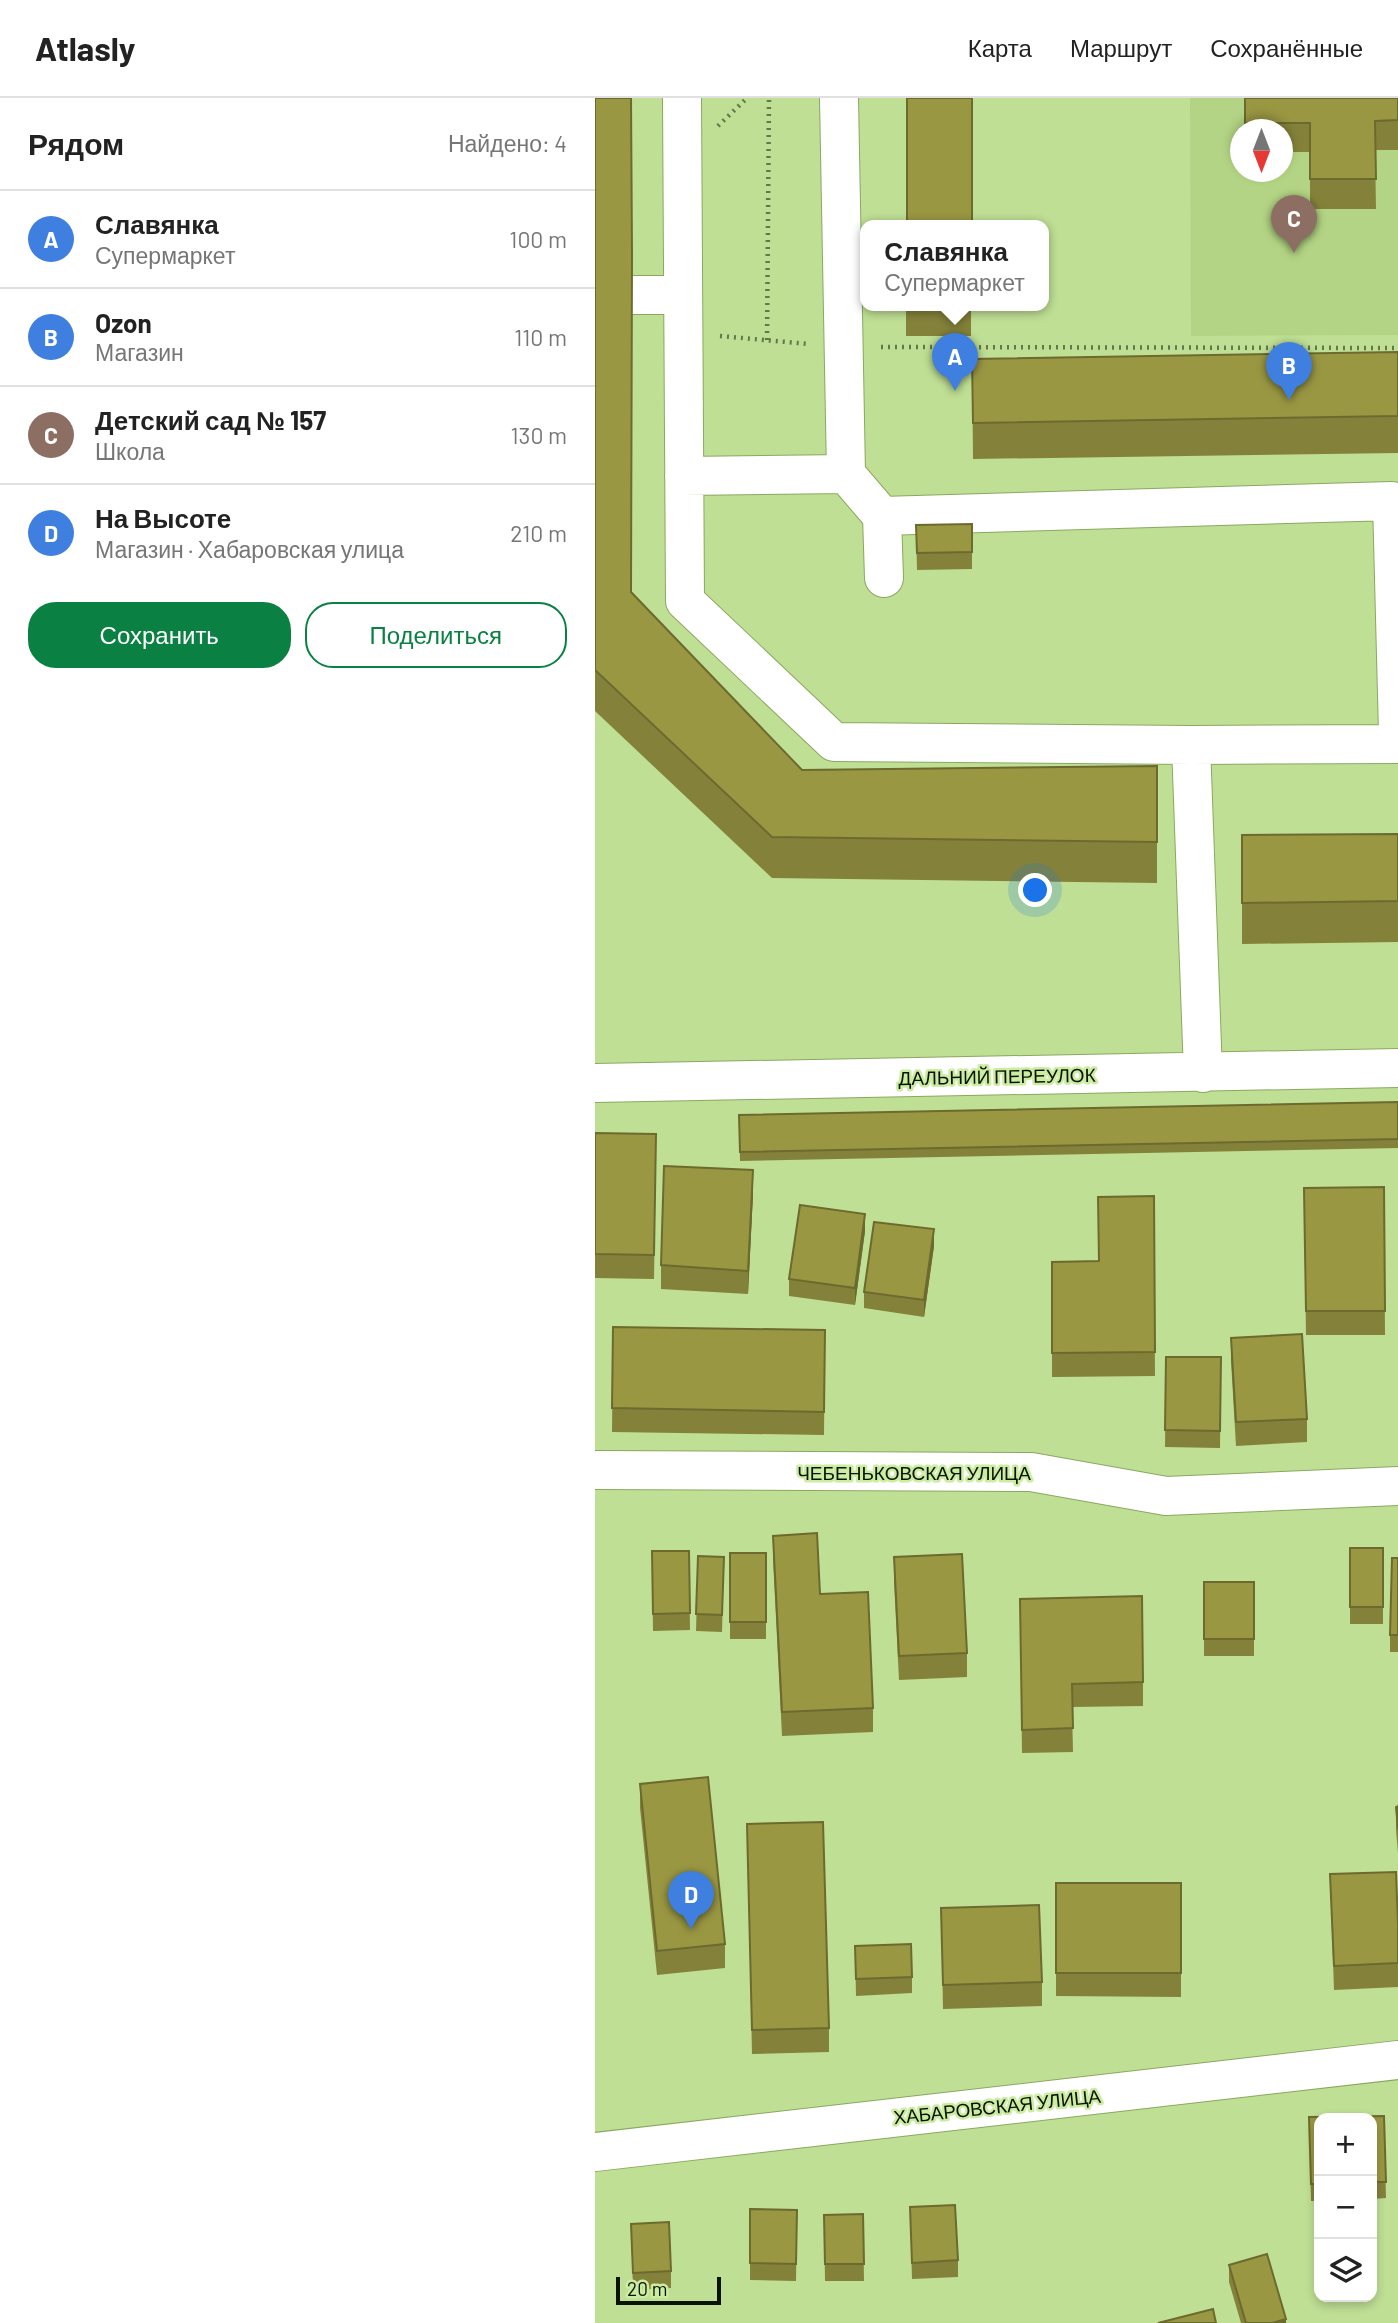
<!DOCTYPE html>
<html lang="ru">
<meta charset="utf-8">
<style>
:root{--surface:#fff;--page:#f6f6f6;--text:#222;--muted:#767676;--line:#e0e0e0;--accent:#0b8043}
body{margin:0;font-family:Barlow,sans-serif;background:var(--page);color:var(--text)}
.controls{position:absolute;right:21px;bottom:21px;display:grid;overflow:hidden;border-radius:14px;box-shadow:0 4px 10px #0003}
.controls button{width:63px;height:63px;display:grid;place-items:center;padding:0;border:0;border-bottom:2px solid var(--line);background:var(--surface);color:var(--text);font:35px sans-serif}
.compass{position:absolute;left:635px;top:21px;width:63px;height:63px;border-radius:50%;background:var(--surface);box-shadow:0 4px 10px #0003;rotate:180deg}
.scale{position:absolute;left:21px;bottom:18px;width:105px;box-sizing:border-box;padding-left:7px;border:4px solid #091300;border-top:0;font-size:19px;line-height:24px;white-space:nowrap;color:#091300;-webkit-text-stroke:5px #cceca1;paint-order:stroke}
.you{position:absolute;left:441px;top:793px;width:24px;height:24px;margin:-18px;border:5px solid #fff;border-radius:50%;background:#1a73e8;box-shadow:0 0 0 10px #1a73e833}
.badge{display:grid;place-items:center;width:46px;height:46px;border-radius:50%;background:var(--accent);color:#fff;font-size:23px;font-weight:700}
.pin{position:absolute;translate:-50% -58px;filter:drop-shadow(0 2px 4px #0008)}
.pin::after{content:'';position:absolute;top:37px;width:24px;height:21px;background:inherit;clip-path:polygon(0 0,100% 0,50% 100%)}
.popup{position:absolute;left:265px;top:122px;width:189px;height:91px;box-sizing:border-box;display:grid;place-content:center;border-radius:14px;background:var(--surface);filter:drop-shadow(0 2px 5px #0005);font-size:23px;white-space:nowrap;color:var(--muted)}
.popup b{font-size:26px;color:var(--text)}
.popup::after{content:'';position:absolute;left:50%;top:100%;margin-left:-14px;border:14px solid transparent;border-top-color:var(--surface)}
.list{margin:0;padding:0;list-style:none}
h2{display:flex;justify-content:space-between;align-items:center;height:91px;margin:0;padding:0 28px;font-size:30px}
h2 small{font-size:23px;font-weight:400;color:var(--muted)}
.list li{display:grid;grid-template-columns:46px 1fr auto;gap:21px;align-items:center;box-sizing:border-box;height:98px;padding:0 28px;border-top:2px solid var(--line)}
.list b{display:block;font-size:26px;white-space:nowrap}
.list p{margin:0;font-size:23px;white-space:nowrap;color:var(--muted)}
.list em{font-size:23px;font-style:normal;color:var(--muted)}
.actions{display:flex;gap:14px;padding:21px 28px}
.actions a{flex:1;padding:16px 0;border:2px solid var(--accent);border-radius:28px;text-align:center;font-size:24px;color:var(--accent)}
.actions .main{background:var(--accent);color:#fff}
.icon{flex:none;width:38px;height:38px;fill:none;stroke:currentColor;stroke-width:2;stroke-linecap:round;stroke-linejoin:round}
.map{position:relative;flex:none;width:803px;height:2225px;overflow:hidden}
header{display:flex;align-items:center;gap:42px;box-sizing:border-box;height:98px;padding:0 35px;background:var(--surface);border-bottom:2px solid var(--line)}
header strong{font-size:33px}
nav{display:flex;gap:38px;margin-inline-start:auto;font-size:24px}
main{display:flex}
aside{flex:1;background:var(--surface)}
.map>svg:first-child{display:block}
.built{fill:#b3d484;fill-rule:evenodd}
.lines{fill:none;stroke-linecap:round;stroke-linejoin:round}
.minor-casing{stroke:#8ba860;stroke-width:40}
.major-casing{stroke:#8ba860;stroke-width:40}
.path{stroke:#63784a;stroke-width:4.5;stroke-dasharray:2 5;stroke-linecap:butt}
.minor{stroke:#fff;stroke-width:38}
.major{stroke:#fff;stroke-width:38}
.wall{fill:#84823a}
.shaded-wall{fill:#6c6a2f}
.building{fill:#9a9743;stroke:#6c6a2f;stroke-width:2}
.labels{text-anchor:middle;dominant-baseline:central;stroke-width:5;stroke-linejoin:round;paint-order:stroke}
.street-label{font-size:19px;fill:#091300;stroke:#cceca1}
</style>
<header>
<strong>Atlasly</strong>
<nav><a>Карта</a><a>Маршрут</a><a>Сохранённые</a></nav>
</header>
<main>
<aside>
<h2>Рядом<small>Найдено: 4</small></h2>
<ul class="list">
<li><span class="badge" style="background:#3f7fe0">A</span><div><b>Славянка</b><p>Супермаркет</p></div><em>100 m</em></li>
<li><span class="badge" style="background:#3f7fe0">B</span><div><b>Ozon</b><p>Магазин</p></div><em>110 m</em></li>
<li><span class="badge" style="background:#8d6e63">C</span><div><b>Детский сад № 157</b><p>Школа</p></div><em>130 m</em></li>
<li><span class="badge" style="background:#3f7fe0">D</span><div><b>На Высоте</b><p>Магазин · Хабаровская улица</p></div><em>210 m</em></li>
</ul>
<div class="actions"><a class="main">Сохранить</a><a>Поделиться</a></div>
</aside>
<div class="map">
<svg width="803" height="2225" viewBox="0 0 803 2225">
<rect width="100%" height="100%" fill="#bfdf94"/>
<path class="built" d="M595,0H803V237L596,238ZM646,32H688V74H646Z"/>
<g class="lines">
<g class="minor-casing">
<path id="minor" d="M87,0L90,503L239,644L596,647L608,975
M244,0L251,376L287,418L797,403L803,635
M37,197H88
M89,378L251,376
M287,418L289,480
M596,647L803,646
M0,985L803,970
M0,1372L436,1374L571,1398L803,1388"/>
</g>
<g class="major-casing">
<path id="major" d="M0,2054L803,1962"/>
</g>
<path class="path" d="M123,28L152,0
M125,238L214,246
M172,242L174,0
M286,249L803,250"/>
<use href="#minor" class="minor"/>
<use href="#major" class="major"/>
</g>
<path class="wall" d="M0,0L36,494L207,672L562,668V785L177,780L0,613Z
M650,0H803V52H780L781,111H715V54H688V32H650Z
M311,207H376V238H311Z
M803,254V355L378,361L377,261Z
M377,426V471L322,472L321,427Z
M803,736V844L647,846V737Z
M803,1004V1050L145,1063L144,1017Z
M0,1035L61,1060L59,1181L0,1180Z
M789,1089L790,1237H711L709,1090Z
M158,1096L153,1196L66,1191V1167Z
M559,1098L560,1278L457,1279V1164L503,1163Z
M270,1133L260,1207L194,1198V1181Z
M339,1148L329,1219L269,1210V1194Z
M18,1229L230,1232L229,1337L17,1334Z
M636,1240L712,1321V1344L641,1348L636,1263Z
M571,1259H626L625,1350L570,1349Z
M178,1438L225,1496L278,1610V1634L187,1638L178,1461Z
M755,1450H788V1526H755Z
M57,1453H94L95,1532L58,1533Z
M135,1455H171V1541H135Z
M103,1458L129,1459L127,1534L101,1533Z
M299,1459L372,1555V1579L304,1582L299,1483Z
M803,1460V1554H795V1537Z
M609,1484H659V1558H609Z
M425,1501L548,1584V1608L477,1609L478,1654L427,1655Z
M45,1686L130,1846V1870L62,1877L45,1710Z
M803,1708V1755L801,1732V1709Z
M152,1726L234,1930V1954L157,1956Z
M735,1776L803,1826V1889L739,1892Z
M461,1785H586V1899L461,1898Z
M346,1810L447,1884V1908L348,1911Z
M260,1848L317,1879V1895L261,1898Z
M789,2018L791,2100L777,2101V2020H724V2103H716L714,2019Z
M315,2109L363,2162V2179L317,2181Z
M155,2111L202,2112L201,2183L155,2182Z
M268,2116L269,2183H230L229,2117Z
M36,2126L76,2173V2190L38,2192Z
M634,2167L691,2225H646L634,2184Z"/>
<path class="shaded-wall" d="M158,1072V1096L153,1196V1173Z
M270,1116V1133L260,1207V1190Z
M339,1131V1148L329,1219V1202Z
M691,2221V2225H677Z"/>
<path class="building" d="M0,0H36L37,156L36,494L207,672L562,668V744L177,739L0,572Z
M312,0H377V127H312Z
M650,0H803V22L780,23L781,81H715V25H650Z
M803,254V318L378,325L377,261Z
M377,426V454L322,455L321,427Z
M803,736V803L647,805V737Z
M803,1004V1041L145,1054L144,1017Z
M0,1035L61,1036L59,1157L0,1156Z
M69,1068L158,1072L153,1173L66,1167Z
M789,1089L790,1213H711L709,1090Z
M559,1098L560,1254L457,1255V1164L504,1163L503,1099Z
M205,1107L270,1116L260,1190L194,1181Z
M279,1124L339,1131L329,1202L269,1194Z
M18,1229L230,1232L229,1314L17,1310Z
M707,1236L712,1321L641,1324L636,1240Z
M571,1259H626L625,1333L570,1332Z
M222,1435L225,1496L273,1494L278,1610L187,1614L178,1438Z
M755,1450H788V1509H755Z
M57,1453H94L95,1515L58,1516Z
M135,1455H171V1524H135Z
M367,1456L372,1555L304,1558L299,1459Z
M103,1458L129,1459L127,1517L101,1516Z
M797,1460H803V1537H795Z
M609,1484H659V1541H609Z
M547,1498L548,1584L477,1586L478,1630L427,1632L425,1501Z
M113,1679L130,1846L62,1853L45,1686Z
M803,1708V1731L801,1709Z
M228,1724L234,1930L157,1932L152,1726Z
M801,1774L803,1826V1865L739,1868L735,1776Z
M461,1785H586V1875H461Z
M444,1807L447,1884L348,1887L346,1810Z
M316,1846L317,1879L261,1881L260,1848Z
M789,2018L791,2084H777V2020H724V2086H716L714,2019Z
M360,2107L363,2162L317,2165L315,2109Z
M155,2111L202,2112L201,2166L155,2165Z
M268,2116L269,2166H230L229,2117Z
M74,2124L76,2173L38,2175L36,2126Z
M672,2156L691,2221L677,2225H651L634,2167Z
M618,2211L621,2225H563Z"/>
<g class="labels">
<g class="street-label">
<text transform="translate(402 978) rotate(-1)">ДАЛЬНИЙ ПЕРЕУЛОК</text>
<text x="319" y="1374">ЧЕБЕНЬКОВСКАЯ УЛИЦА</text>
<text transform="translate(402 2008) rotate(-6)">ХАБАРОВСКАЯ УЛИЦА</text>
</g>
</g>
</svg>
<div class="controls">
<button>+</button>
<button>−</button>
<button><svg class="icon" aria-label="layers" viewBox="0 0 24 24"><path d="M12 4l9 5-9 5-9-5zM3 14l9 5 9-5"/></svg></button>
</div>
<svg class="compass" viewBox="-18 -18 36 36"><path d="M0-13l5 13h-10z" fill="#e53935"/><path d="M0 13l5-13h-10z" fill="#767676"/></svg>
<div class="scale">20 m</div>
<div class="you"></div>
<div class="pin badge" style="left:360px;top:293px;background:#3f7fe0">A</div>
<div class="popup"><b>Славянка</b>Супермаркет</div>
<div class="pin badge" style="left:694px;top:302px;background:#3f7fe0">B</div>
<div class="pin badge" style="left:699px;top:155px;background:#8d6e63">C</div>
<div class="pin badge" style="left:96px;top:1831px;background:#3f7fe0">D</div>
</div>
</main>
